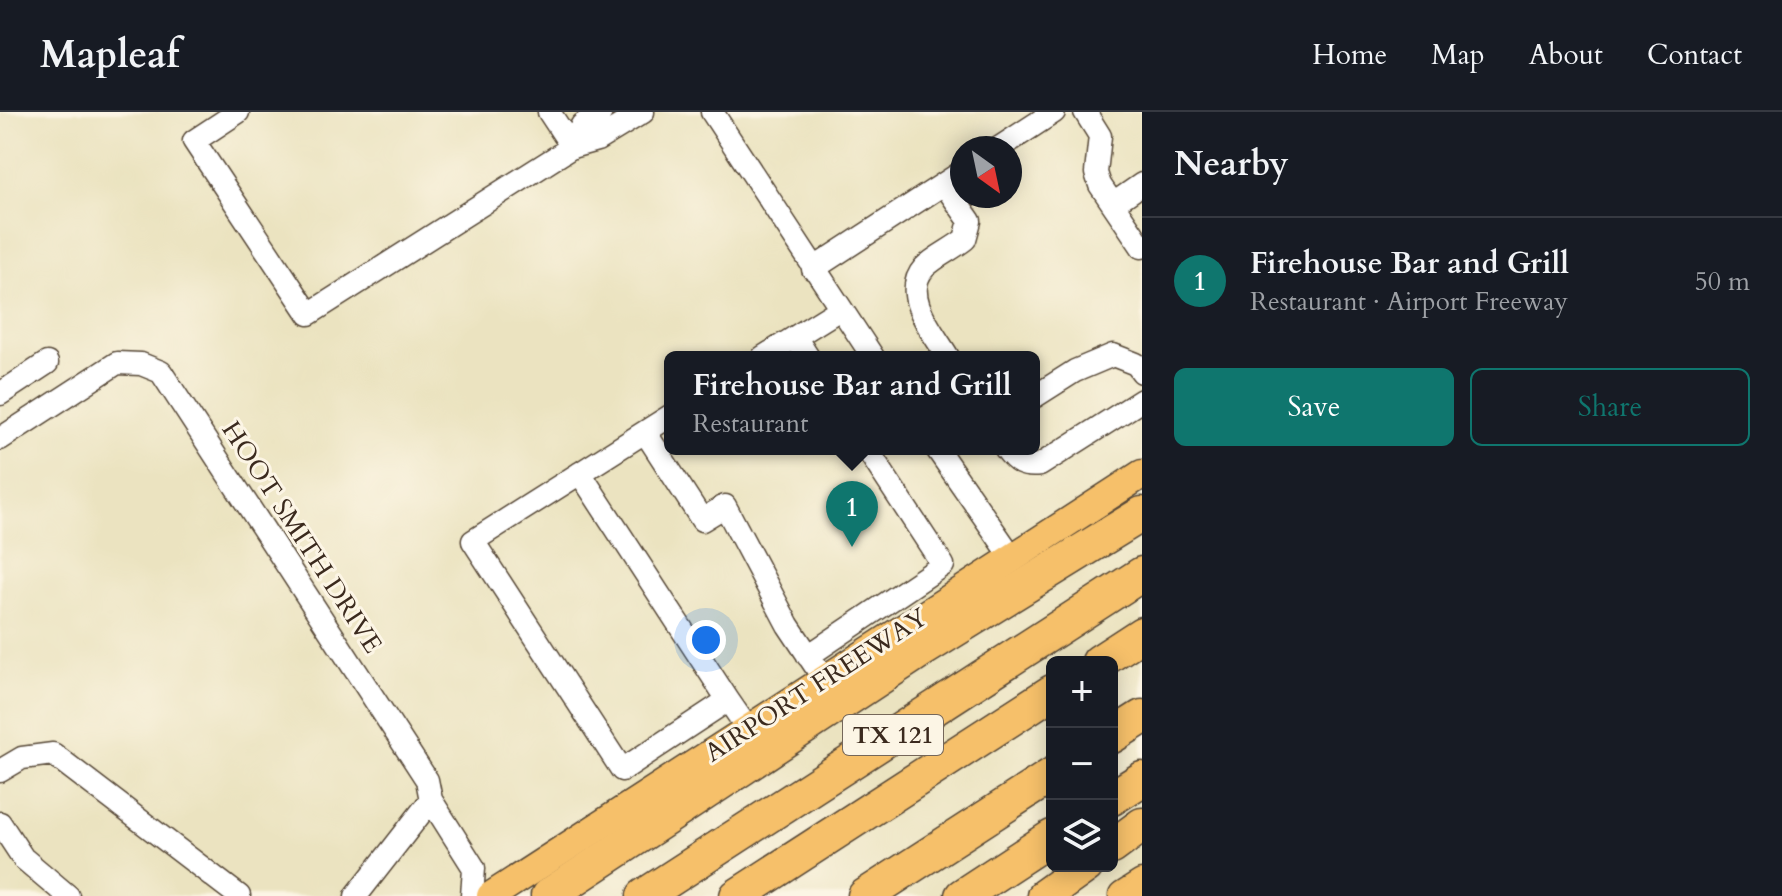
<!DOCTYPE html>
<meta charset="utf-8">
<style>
:root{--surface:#171b24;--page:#242831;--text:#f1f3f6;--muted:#9ea1a6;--line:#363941;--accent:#0f766e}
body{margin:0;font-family:Cardo,serif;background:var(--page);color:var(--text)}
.controls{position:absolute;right:24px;bottom:24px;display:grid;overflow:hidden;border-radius:12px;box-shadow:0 4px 20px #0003}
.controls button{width:72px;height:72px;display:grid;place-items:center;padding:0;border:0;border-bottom:2px solid var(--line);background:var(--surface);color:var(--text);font:40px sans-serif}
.compass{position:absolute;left:950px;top:24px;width:72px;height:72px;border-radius:50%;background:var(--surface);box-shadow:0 4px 20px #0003;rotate:147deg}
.you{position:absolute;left:706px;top:528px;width:28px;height:28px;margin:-20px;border:6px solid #fff;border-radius:50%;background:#1a73e8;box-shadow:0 0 0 12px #1a73e833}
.badge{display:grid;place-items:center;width:52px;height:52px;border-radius:50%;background:var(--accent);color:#fff;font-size:26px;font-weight:700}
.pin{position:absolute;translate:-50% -66px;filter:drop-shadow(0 2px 4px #0008)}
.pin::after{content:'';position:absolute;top:42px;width:28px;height:24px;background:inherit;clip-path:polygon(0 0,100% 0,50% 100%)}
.popup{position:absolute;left:664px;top:239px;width:376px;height:104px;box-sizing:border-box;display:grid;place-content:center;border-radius:12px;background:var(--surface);filter:drop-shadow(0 2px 6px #0005);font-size:26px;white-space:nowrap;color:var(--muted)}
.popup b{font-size:30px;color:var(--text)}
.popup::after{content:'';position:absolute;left:50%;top:100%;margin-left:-16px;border:16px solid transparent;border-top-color:var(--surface)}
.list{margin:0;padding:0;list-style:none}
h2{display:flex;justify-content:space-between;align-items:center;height:104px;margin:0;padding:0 32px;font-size:34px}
h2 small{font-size:26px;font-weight:400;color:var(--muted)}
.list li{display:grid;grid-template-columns:52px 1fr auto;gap:24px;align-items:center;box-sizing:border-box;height:128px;padding:0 32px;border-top:2px solid var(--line)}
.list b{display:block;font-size:30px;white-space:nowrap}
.list p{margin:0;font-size:26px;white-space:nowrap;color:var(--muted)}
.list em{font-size:26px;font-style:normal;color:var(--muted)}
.actions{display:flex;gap:16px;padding:24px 32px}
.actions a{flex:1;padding:18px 0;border:2px solid var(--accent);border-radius:12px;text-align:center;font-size:28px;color:var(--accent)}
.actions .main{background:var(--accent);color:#fff}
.icon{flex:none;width:44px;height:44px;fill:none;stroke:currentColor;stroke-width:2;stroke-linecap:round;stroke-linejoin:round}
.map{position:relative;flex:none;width:1142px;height:784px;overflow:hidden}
header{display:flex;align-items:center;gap:48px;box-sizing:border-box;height:112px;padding:0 40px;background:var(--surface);border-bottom:2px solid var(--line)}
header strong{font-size:38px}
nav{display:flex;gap:44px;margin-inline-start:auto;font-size:28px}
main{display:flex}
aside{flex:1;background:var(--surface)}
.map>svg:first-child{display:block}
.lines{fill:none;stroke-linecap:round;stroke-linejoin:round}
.minor-casing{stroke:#554636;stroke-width:25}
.major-casing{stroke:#554636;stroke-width:31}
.highway-casing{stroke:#554636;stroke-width:37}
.minor{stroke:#fff;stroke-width:22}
.major{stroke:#f6c06b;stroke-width:28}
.highway{stroke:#f6c06b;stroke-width:34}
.labels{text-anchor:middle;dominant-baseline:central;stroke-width:6;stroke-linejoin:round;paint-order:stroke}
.shield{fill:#fcf5e5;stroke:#75675a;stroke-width:2}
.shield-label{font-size:24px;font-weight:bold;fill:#3b2a1e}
.street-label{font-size:26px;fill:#3b2a1e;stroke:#fcf5e5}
</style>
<header>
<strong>Mapleaf</strong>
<nav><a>Home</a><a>Map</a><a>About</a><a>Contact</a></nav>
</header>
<main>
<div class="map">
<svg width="1142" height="784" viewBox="0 0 1142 784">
<rect width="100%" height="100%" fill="#fcf5e5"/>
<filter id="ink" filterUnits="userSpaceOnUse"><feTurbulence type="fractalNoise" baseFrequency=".0125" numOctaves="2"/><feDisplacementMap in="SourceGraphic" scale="16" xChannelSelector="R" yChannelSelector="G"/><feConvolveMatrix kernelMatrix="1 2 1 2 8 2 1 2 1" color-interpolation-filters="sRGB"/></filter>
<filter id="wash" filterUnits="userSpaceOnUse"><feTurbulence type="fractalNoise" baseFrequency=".006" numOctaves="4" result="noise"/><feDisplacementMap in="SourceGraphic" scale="32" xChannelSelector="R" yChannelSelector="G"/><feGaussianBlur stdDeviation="1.8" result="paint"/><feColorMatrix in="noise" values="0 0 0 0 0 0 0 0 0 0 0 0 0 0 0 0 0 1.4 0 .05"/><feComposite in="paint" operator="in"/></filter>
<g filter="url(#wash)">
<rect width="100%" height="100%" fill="#ebe3c0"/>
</g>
<g filter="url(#ink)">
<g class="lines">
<g class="minor-casing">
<path id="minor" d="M238,0L194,29L309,202L572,35L597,28L643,0
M549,0L572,35
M712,0L873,245
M1085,0L1100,24L1096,61L1100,73L1142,135
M572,35L582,13L601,0
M999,36L1054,0
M944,72L970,109L965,127C953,137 934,145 924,156C900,183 934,221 948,245
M1113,92L1142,72
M813,157L962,60
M795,225L808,245
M763,245L840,197
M0,282L47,251
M1034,285L1075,259L1113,243L1136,252L1142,260
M670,304L473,429L622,658L728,588L748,617
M645,320L702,408L725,394L788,513L824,567
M0,327L117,251L141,252L161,260L427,668L431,688L474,756L472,784
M937,337L1012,445
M1006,337C1016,351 1023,355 1040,353L1142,288
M580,361L728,588
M808,544L943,453L867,337
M0,659L22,646L53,642L239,784
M0,711L23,746L68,784
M356,784L431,688"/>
</g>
<g class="major-casing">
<path id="major" d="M491,784L1142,362
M1123,784L1142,772"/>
</g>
<g class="highway-casing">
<path id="highway" d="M1099,550L1142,522
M1112,624L1142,605
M1112,686L1142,667
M1112,735L1142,713
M548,784L920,539L1142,402
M644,784L1142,462
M737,784L1052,580
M865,784L1052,663
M962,784L1052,725
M1044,784L1086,754"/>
</g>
<use href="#minor" class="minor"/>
<use href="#major" class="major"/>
<use href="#highway" class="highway"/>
</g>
</g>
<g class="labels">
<rect class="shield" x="843" y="603" width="100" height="40" rx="6"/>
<g class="shield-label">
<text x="893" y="623">TX 121</text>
</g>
<g class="street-label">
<text transform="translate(302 425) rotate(57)">HOOT SMITH DRIVE</text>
<text transform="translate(816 573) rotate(-33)">AIRPORT FREEWAY</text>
</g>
</g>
</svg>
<div class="controls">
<button>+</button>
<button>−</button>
<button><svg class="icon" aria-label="layers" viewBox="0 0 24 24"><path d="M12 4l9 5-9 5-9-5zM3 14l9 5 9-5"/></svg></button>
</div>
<svg class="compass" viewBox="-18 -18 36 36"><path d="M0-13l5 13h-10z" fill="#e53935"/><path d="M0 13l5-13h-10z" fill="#9ea1a6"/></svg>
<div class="you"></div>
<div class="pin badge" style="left:852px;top:435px">1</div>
<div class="popup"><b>Firehouse Bar and Grill</b>Restaurant</div>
</div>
<aside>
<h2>Nearby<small></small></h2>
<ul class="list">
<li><span class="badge">1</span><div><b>Firehouse Bar and Grill</b><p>Restaurant · Airport Freeway</p></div><em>50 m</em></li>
</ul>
<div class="actions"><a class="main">Save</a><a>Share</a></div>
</aside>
</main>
